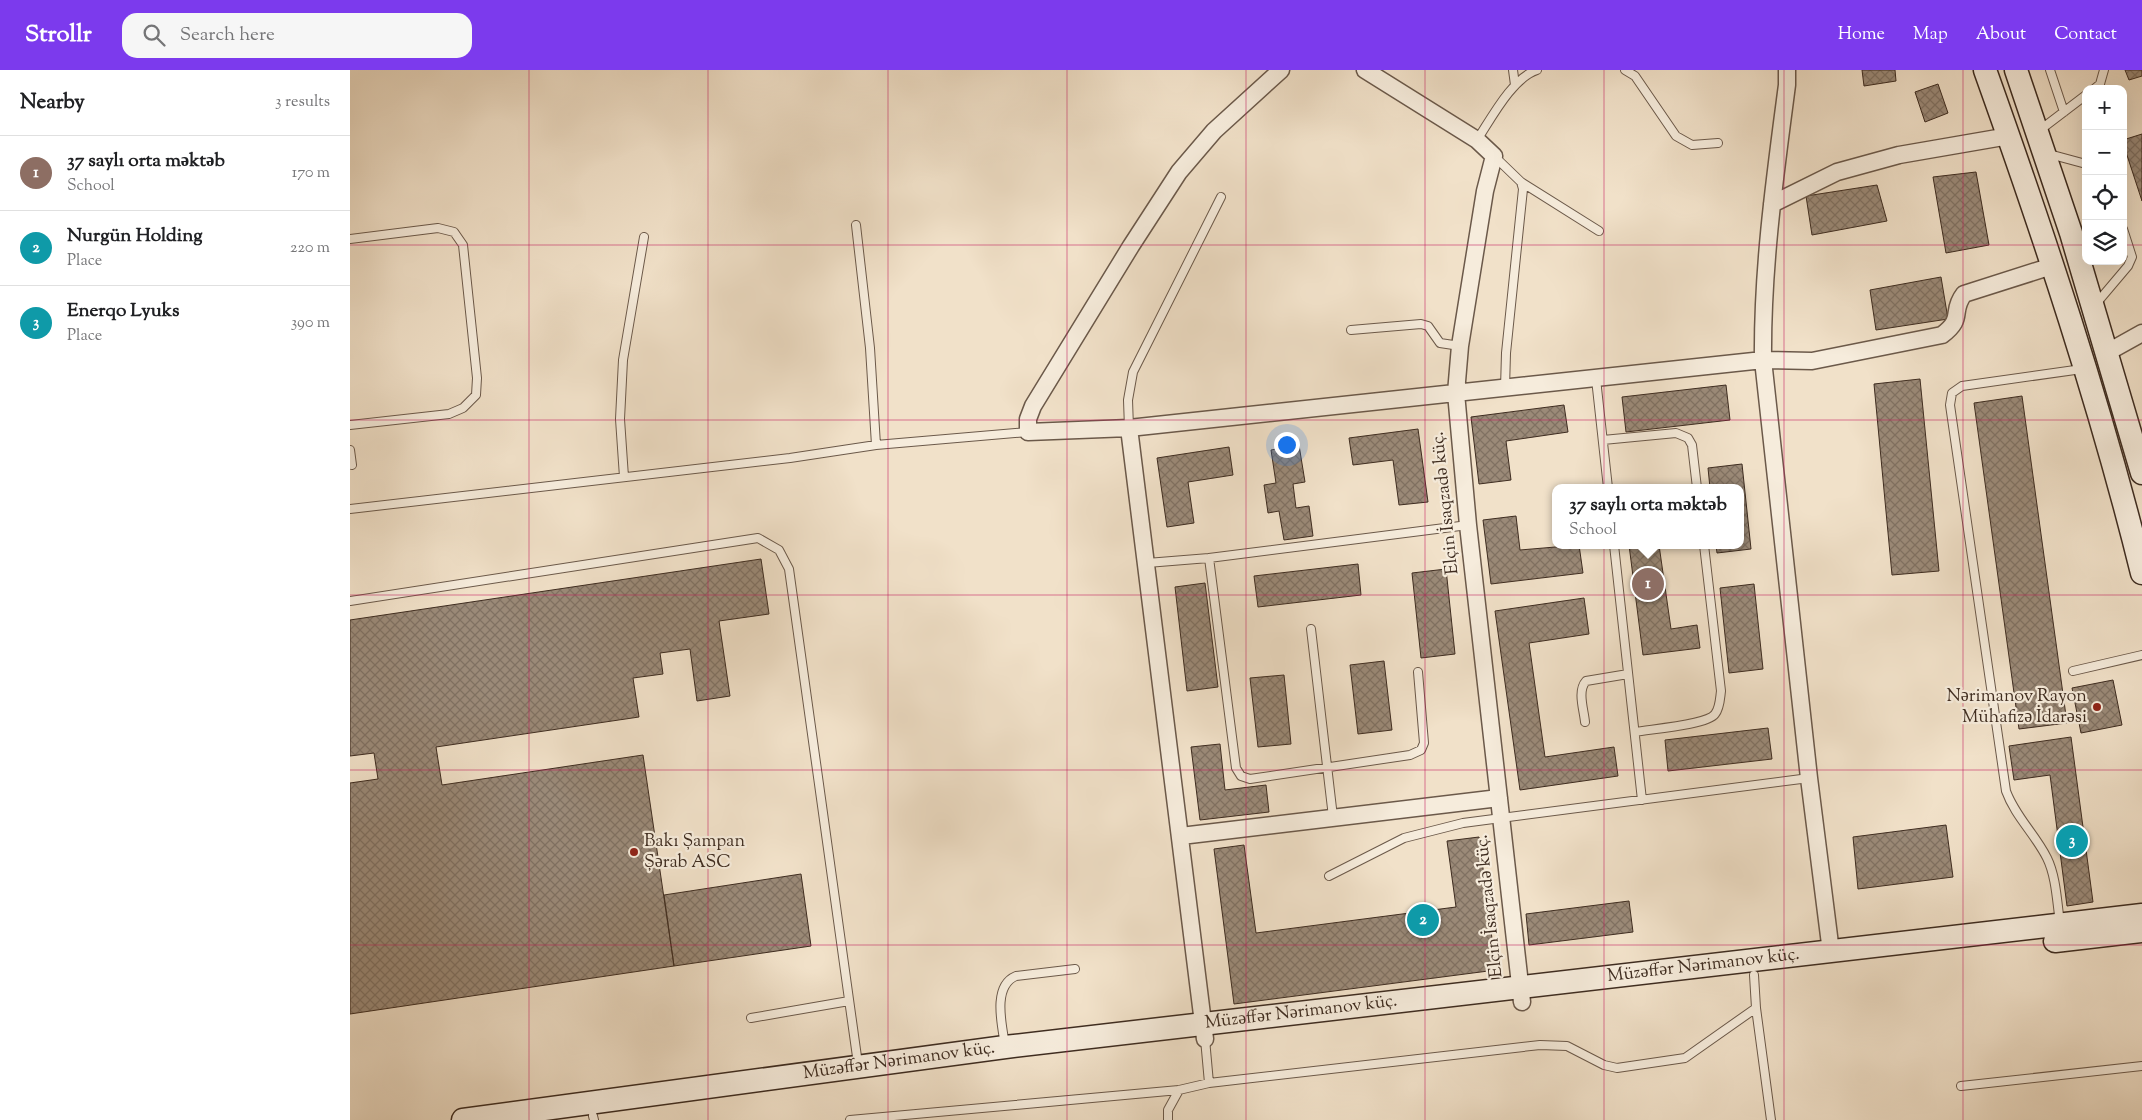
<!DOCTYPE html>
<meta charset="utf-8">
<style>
:root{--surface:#fff;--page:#f6f6f6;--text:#202124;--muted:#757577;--line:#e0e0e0;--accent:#7c3aed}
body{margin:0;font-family:"Sorts Mill Goudy",serif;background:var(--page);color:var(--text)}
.controls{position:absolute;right:15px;top:15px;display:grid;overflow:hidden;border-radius:10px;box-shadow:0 5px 20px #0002}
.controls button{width:45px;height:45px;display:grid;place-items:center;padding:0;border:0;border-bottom:1px solid var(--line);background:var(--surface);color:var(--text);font:25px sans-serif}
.you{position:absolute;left:936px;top:374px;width:18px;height:18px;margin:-12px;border:4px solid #fff;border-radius:50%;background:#1a73e8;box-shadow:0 0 0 8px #1a73e833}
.badge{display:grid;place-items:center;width:32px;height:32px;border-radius:50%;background:var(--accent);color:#fff;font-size:16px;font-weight:700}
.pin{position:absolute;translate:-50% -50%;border:2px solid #fff;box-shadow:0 1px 5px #0006}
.popup{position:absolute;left:1202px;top:414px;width:192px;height:65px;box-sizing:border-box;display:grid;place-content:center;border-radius:10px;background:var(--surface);filter:drop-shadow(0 1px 4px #0005);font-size:16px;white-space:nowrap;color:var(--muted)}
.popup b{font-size:19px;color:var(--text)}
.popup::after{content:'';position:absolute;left:50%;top:100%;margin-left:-10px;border:10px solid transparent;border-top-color:var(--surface)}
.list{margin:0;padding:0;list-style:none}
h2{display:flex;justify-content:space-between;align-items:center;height:65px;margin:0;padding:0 20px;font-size:21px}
h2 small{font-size:16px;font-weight:400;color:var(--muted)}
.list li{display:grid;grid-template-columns:32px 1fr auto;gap:15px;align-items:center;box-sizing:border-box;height:75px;padding:0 20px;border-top:1px solid var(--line)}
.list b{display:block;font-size:19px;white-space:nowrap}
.list p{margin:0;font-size:16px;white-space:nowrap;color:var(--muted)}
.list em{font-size:16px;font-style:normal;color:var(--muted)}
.icon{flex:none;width:28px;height:28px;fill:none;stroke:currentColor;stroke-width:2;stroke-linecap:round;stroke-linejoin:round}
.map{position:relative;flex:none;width:1792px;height:1050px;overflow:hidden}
header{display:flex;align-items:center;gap:30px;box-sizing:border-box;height:70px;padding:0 25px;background:var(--accent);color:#fff}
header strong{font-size:24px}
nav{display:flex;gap:28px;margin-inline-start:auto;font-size:18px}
.search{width:350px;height:45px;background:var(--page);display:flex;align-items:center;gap:12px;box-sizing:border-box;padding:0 18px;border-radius:15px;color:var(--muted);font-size:19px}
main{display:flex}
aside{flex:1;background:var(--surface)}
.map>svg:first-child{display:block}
.building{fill:url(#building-cross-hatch);stroke:#3e2c20}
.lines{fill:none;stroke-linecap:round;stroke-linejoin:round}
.service-casing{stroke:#6b594a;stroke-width:10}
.minor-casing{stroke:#6b594a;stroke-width:19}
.secondary-casing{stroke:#3e2c20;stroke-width:25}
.service{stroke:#f6ecdc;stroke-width:8}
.minor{stroke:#f6ecdc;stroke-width:16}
.secondary{stroke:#f6ecdc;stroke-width:22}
.grid{fill:none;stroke:#c2185b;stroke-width:1;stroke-opacity:0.55}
.poi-dot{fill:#8f2418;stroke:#f6ecdc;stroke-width:2}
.labels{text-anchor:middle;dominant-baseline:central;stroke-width:4.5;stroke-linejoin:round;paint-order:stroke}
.street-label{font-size:18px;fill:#3e2c20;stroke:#f6ecdc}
.poi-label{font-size:18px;fill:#3e2c20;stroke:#f6ecdc;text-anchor:end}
</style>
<header>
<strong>Strollr</strong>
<div class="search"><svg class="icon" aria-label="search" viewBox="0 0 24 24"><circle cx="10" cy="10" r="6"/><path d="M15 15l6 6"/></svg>Search here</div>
<nav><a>Home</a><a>Map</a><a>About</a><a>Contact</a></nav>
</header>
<main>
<aside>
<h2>Nearby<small>3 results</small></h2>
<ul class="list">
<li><span class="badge" style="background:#8d6e63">1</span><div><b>37 saylı orta məktəb</b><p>School</p></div><em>170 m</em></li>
<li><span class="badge" style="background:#0f9aa8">2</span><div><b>Nurgün Holding</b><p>Place</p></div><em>220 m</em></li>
<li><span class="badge" style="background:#0f9aa8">3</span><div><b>Enerqo Lyuks</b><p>Place</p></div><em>390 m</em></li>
</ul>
</aside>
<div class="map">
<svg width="1792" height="1050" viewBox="0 0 1792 1050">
<defs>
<pattern id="building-cross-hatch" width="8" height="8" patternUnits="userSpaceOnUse" patternTransform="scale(1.25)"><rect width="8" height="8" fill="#9b8a78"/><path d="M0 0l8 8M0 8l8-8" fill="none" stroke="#807162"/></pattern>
</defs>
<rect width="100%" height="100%" fill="#f1e1c9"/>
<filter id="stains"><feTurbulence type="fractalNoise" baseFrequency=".004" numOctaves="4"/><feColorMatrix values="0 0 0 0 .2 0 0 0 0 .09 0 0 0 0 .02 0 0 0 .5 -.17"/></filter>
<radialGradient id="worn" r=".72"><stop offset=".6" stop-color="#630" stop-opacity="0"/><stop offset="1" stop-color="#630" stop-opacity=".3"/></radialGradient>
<path class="building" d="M1512,0H1545L1546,11L1514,16Z
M1775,0H1792V6L1779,10Z
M1588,14L1598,43L1575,52L1565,22Z
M1792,64V131L1773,73V70Z
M1626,102L1639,175L1596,183L1583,107Z
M1527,115L1537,151L1462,165L1456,126Z
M1591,207L1598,249L1526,260L1520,220Z
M1570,309L1589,501L1542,505L1524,314Z
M1376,315L1380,350L1276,362L1272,327Z
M1672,326L1717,653L1669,659L1624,333Z
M1214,335L1218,362L1156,371L1161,410L1129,414L1121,347Z
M1068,359L1078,432L1049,435L1043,390L1003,395L999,368Z
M949,375L955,412L943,414L946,438L959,436L963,466L934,470L929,441L918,443L914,415L926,413L921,380Z
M879,377L883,405L838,412L844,453L817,457L807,388Z
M1392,394L1401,479L1367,483L1366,475H1390V418H1360L1358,398Z
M1166,446L1170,480L1229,475L1233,503L1141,514L1133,450Z
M1279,475H1309L1321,559L1347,555L1350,578L1293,585Z
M411,489L419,544L369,551L380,626L347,631L340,579L310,583L313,604L283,608L289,647L86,677L92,715L293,685L324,896L0,944V713L28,709L24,683L0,686V550Z
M1008,494L1011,525L908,537L904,506Z
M1096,499L1105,584L1071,588L1062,503Z
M855,513L868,617L837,621L825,517Z
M1404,514L1413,599L1379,603L1370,518Z
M1234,528L1239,564L1179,573L1195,687L1264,677L1268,706L1170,720L1145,541Z
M1034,591L1042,660L1008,664L1000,595Z
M934,605L941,674L908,677L900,608Z
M1763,610L1772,655L1731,663L1722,618Z
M1418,658L1422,689L1318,701L1315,670Z
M1721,667L1743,832L1717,836L1700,705L1664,710L1659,676Z
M870,674L875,720L916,715L919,742L850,750L841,677Z
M1596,755L1603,807L1508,819L1503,767Z
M1129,767L1146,900L884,934L864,779L894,775L906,863L1106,837L1097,771Z
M451,804L461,876L324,896L314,825Z
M1279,831L1283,862L1179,875L1176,844Z"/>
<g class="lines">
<g class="service-casing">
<path id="service" d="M1163,0L1165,15
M1275,0L1285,6L1326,66L1342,75L1368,73
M1700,0L1714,42
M1744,19L1750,14L1754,0
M1690,60L1736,25
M1127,70C1141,49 1162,8 1187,0
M1699,84L1736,94
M1144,86L1171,112L1173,119L1156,283L1155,318
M1171,112L1249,161
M506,155L520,278L526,375
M0,169L88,158L104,162L113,175L127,308L126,325L113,338L99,344L0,355
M1745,235L1778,196L1782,187L1773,159
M1001,260L1071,254L1078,256L1090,273L1110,276
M1246,309L1258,418
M779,358L778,330L783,302L871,127
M1253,370L1326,363L1338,368L1342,375L1347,418
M0,380L2,395
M274,407L270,349L273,290L294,167
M0,439L440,388L526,375L678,362
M1264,475L1292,730
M859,488L886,698L891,706L900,709L1060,685L1071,680L1074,673L1068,602
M797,493L859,488L1118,455
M0,531L408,468L429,480L439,499L508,994
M961,559L983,747
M1723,601L1792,585
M1235,652C1234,640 1227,621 1236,611L1278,604
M1285,662C1301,659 1357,655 1365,644C1370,638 1370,628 1371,621L1354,475
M979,806L1054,768L1113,753L1459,708
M1710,853C1707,832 1706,806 1697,788C1685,764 1665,746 1656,721L1600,335L1602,323L1612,316L1732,299
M1406,938L1421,1050
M401,948L499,931
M655,975C652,955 642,916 666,906L725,899
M859,1013L1190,975L1217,976L1254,995L1267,998L1335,988L1406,938L1404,905
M1611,1016L1792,996
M243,1046L244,1050
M500,1050L829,1020L859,1013L855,969
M818,1050V1040L829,1020"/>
</g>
<g class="minor-casing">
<path id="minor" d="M931,0L864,61L829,102L781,176L683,336L678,349V362L779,358L1413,290L1462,291L1592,265C1615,248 1600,242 1614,224L1702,196
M1015,0L1127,70L1144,86L1135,121L1110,276L1106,323L1118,455L1172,932
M1437,0V15C1425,106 1412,198 1413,290L1459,708L1481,882
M1422,134L1487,102L1549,85L1659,66
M1758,282L1792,263
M779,358L855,969
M831,766L1149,728"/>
</g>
<g class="secondary-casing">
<g id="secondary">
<path d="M1635,0C1694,165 1750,333 1792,503"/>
<path d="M1666,0L1721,163L1792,403"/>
<path d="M1705,871L1792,861"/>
<path id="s1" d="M113,1050L655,977L1792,845"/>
</g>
</g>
<use href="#service" class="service"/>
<use href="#minor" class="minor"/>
<use href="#secondary" class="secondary"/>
</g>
<path class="grid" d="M179,0V1050M358,0V1050M538,0V1050M717,0V1050M896,0V1050M1075,0V1050M1254,0V1050M1434,0V1050M1613,0V1050M0,175H1736M1773,175H1792M0,350H1792M0,525H1792M0,700H1792M0,875H1792"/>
<g class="poi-dot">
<circle cx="1747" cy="637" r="5"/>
<circle cx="284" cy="782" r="5"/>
</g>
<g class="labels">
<g class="street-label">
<text transform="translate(1096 433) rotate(-96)">Elçin İsaqzadə küç.</text>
<text transform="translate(1140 836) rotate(-96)">Elçin İsaqzadə küç.</text>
<text stroke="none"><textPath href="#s1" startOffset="1250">Müzəffər Nərimanov küç.</textPath></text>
<text stroke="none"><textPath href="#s1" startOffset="845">Müzəffər Nərimanov küç.</textPath></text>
<text stroke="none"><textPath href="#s1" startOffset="440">Müzəffər Nərimanov küç.</textPath></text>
</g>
<g class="poi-label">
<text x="1737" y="627">Nərimanov Rayon<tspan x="1737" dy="21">Mühafizə İdarəsi</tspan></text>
<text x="294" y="772" text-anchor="start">Bakı Şampan<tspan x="294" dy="21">Şərab ASC</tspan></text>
</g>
</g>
<rect width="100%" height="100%" filter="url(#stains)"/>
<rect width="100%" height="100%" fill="url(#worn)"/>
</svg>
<div class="controls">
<button>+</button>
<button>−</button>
<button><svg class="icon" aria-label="locate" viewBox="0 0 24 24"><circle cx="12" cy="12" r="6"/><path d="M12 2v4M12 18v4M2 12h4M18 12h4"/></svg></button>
<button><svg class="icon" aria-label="layers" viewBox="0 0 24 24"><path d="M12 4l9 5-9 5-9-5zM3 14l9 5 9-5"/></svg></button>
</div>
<div class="you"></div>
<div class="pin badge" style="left:1298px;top:514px;background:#8d6e63">1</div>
<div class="popup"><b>37 saylı orta məktəb</b>School</div>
<div class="pin badge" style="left:1073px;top:850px;background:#0f9aa8">2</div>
<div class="pin badge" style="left:1722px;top:771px;background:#0f9aa8">3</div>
</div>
</main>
